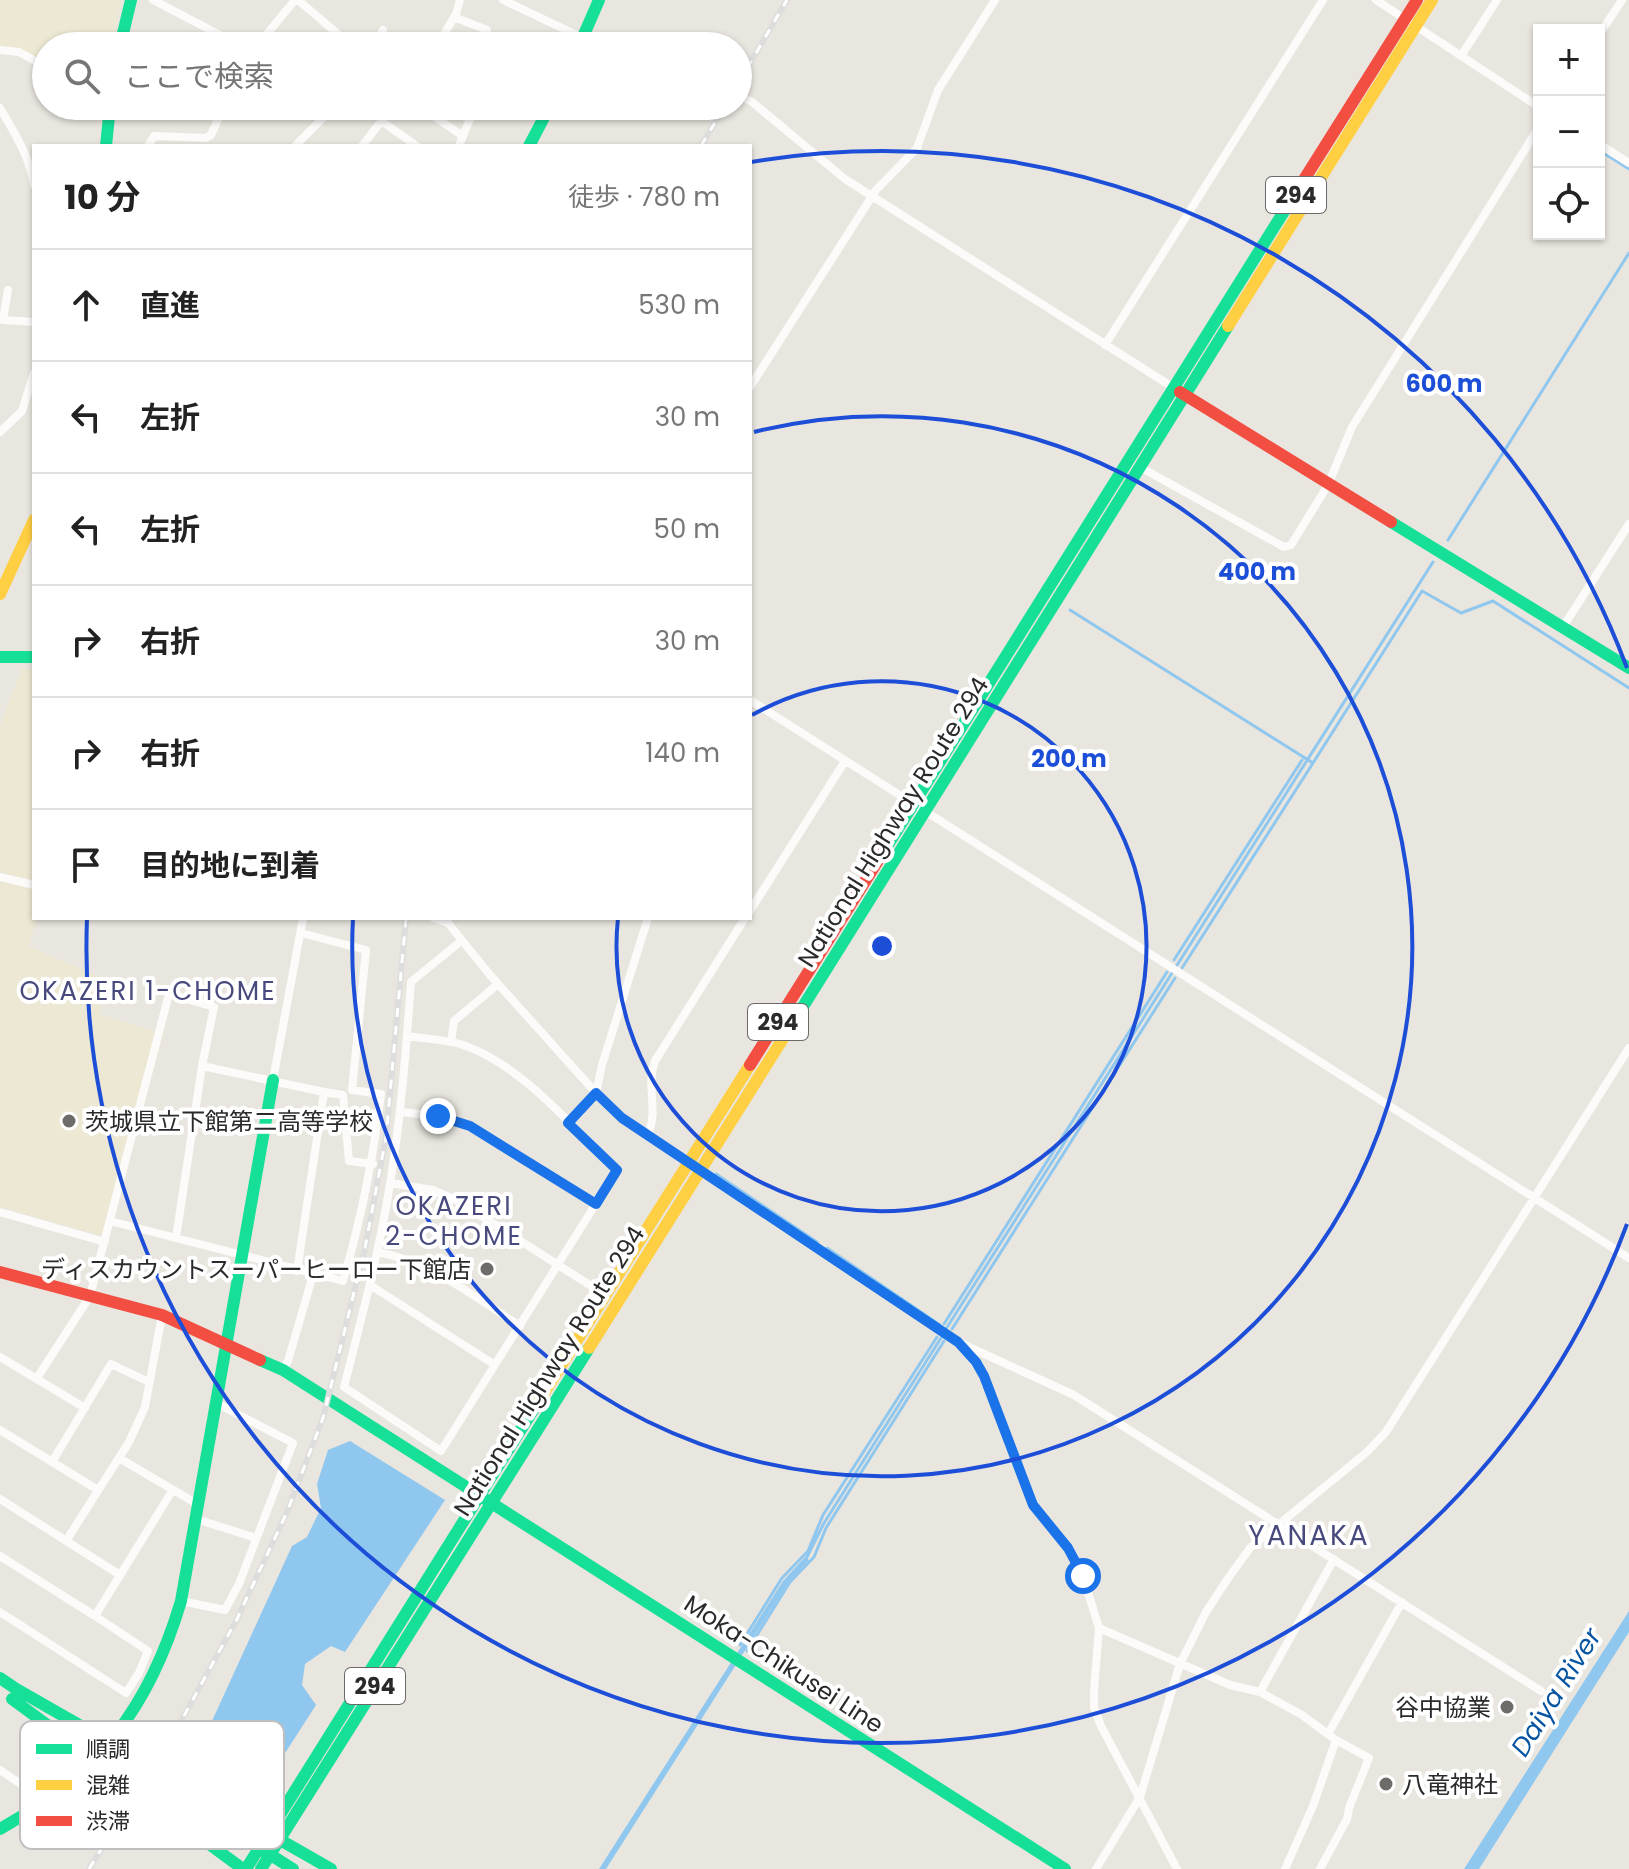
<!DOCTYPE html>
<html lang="ja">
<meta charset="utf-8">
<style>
:root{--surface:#fff;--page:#f2f2f2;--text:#222;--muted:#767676;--line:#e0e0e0}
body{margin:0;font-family:Poppins,"Noto Sans JP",sans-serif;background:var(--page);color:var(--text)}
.controls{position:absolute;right:24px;top:24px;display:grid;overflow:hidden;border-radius:0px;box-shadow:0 2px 6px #0004}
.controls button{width:72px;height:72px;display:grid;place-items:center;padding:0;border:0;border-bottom:2px solid var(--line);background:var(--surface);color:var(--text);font:40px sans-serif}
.stop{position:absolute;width:24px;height:24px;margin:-18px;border:6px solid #1a73e8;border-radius:50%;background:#fff}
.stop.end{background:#1a73e8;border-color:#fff;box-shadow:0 2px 8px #0008}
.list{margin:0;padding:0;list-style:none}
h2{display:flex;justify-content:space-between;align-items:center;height:104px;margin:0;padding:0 32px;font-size:34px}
h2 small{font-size:26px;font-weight:400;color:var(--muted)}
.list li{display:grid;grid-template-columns:52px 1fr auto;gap:24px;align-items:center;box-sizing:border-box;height:112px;padding:0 32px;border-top:2px solid var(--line)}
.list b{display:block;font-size:30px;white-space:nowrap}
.list em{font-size:26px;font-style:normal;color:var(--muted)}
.icon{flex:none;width:44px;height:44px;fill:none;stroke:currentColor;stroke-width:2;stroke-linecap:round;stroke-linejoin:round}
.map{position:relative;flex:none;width:1629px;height:1869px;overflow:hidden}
.search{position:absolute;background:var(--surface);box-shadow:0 2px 6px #0004;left:32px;top:32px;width:720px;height:88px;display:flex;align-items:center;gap:20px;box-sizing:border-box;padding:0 28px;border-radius:44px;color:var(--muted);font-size:30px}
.panel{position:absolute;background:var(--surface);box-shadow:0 2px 6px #0004;left:32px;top:144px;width:720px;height:776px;border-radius:0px}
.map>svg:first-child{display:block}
.education{fill:#ece8d3}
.water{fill:#8fc7ee}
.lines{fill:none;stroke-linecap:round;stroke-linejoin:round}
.stream{stroke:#8fc7ee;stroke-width:3}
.street{stroke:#fcfbfa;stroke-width:8}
.fast{stroke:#16e098;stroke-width:12}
.slow{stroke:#ffcf43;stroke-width:12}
.jam{stroke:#f24e42;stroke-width:12}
.rail-casing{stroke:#ddddde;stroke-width:6}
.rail{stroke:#fff;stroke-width:3;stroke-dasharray:9;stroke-linecap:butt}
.route{stroke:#1a73e8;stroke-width:10}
.ring{fill:none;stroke:#1d4ed8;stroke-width:4}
.poi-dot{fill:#6d6c69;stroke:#fff;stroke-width:3}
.labels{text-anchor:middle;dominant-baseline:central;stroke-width:8;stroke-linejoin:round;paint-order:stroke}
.shield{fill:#fff;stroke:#6a6a6a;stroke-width:2}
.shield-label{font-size:22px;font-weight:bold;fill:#2a2a2a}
.street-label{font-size:24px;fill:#2a2a2a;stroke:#fff}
.poi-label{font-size:24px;fill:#2a2a2a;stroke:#fff;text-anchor:start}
.neighbourhood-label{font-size:26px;letter-spacing:2px;fill:#484a7d;stroke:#fff}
.water-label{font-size:26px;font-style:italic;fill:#0754a1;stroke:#fff}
.quarter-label{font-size:28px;letter-spacing:2px;fill:#484a7d;stroke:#fff}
.key{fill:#fff;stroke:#bfbfbf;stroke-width:2}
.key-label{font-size:22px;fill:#2a2a2a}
.centre{fill:#1d4ed8;stroke:#fff;stroke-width:4}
.ring-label{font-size:24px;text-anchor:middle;font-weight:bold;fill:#1d4ed8;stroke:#fff;stroke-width:8;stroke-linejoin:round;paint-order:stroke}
</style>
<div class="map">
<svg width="1629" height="1869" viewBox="0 0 1629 1869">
<rect width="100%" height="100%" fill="#e9e6df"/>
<path class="education" d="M0,0H122L111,46H46V64L22,51L0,46Z
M22,669H34V881L0,872V726Z
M0,879L34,888V918H37L28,946L109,981L99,1014L164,1034L104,1231L99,1235L0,1207Z"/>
<path class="water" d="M350,1441L445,1500L345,1652L331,1646L305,1664L302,1685L316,1705L260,1792L196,1756L292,1546L307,1537L321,1508L317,1484L328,1450Z
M805,1557L809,1560L788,1583L606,1869H599L783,1581Z
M1629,1611V1632L1479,1869H1464Z"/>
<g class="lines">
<path class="stream" d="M1599,150L1629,169
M1448,540L1629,253
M1070,610L1313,763L1422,591L1461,613L1493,601L1629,688
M1174,960L1302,760
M1182,968L1313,763
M716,1174L817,1242
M827,1248L940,1325
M944,1324L1167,972
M946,1329L1433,562
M952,1329L1175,978
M805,1561L824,1523L941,1338
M740,1645L782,1578L808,1551L823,1515L937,1337
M747,1651L790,1582L814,1557L826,1528L944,1341"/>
<path class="street" d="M153,0L241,46
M298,0L352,46
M503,0L583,38L606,46
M1376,0L1539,107
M454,17L487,30L485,46
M1599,35L1622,0
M257,46L295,0
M374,46L383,30
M437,46L456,14L460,0
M0,50L19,52L46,67
M1461,56L1497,0
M738,95L752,102L845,179L1174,388
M419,106L460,134
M0,108C14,132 30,157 34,185
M381,121L417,146
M1599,144L1629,163
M148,146L154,136L206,138L211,135L224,106
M295,146L335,106
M362,146L393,106
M459,146L475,106
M8,290L3,320L34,322
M1105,345L1323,0
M750,387L876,190L917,148L938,90L995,0
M0,432L22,411L34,373
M1140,467L1284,547L1291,545L1328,485L1352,427L1539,127
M1563,627L1629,524
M750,700L1629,1258
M0,877L34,885
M750,911L845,761
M434,918L448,923L490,975L596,1093L622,1118L689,1161
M407,1036C425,1039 445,1039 463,1045C521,1064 573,1128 617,1170L441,1451L344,1387C361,1320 379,1253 390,1184C401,1117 406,1050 411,982L461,941
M451,1042L454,1021L498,984
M273,1080L303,918
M324,1092L343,1095L349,1161L373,1164
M401,1112L438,1116L470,1126L596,1204
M568,1123L596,1093L602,1065L648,918
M647,1136C660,1110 645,1087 655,1061L745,918
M700,1169L958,1342L1074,1395L1541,1691
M390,1183L433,1190L456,1200L607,1296
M0,1212L105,1242
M110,1221L343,1281C362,1216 373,1161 381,1094L352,1090L366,950L301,933
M176,1238L202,1066
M377,1252C431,1262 475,1297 520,1326
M370,1285L495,1365
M962,1346L984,1376L1033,1505L1068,1548L1083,1576L1099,1628L1094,1690V1707L1101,1726L1177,1869
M0,1357L85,1408
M283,1370L288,1361L313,1275
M37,1378L90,1296L169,994L214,1007L202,1066L324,1092L297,1271
M0,1430L98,1490
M119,1458L199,1505
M52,1462L111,1364L149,1382
M0,1499L120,1575
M196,1519L256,1538
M66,1541L129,1442L145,1407L162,1315
M0,1556L95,1616L172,1491
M181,1601L225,1610L239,1584L293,1443L216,1403
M0,1612L126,1693L139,1673L148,1651L95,1616
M1099,1628L1230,1685L1260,1692L1302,1715L1336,1740L1313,1806L1285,1869
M1260,1692L1334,1559
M1328,1734L1402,1602
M0,1770L31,1791
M1096,1869L1140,1797L1180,1664L1206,1612L1229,1577L1250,1548L1367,1452L1386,1432L1629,1048
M1320,1869L1347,1819L1349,1808L1369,1758L1336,1740"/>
<path class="fast" d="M120,46L131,0
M579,46L599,0
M106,146L110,106
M529,146L550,106
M1391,522L1629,668
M0,657H34
M884,851L1288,205
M789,1029L1228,326
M260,1360L283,1370L1065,1869
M0,1678L25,1695
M18,1690L331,1869
M12,1699L243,1869
M144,1775L293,1869
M0,1829C98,1774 149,1709 181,1601L273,1080
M246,1869L540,1399
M261,1869L589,1348"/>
<path class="slow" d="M1228,326L1432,0
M0,594L34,520
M589,1348L789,1029
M540,1399L750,1065"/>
<path class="jam" d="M1288,205L1417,0
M1180,392L1391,522
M750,1065L884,851
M0,1272L162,1315L260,1360"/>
<g class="rail-casing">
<path id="rail" d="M738,84L787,0
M701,146L725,106
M89,1869L185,1714L237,1619L287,1512L323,1418L365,1248L386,1137L406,918"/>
</g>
<use href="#rail" class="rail"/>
</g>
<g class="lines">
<path class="route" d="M438,1116L470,1126L596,1204L617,1170L568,1123L596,1093L622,1118L958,1342L976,1362L984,1376L1033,1505L1068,1548L1083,1576"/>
</g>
<g class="ring">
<path d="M752 715A265 265 0 1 1 618 918"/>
<path d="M754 432A530 530 0 1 1 353 918"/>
<path d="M1627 1224A795 795 0 0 1 87 918M751 162A795 795 0 0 1 1627 668"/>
</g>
<g class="poi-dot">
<circle cx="69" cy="1121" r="8"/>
<circle cx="487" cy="1269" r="8"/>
<circle cx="1507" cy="1707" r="8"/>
<circle cx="1386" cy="1784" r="8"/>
</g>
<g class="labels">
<g class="shield">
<rect x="1266" y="177" width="60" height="36" rx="6"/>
<rect x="748" y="1004" width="60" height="36" rx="6"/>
<rect x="345" y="1668" width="60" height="36" rx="6"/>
</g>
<g class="shield-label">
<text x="1296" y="195">294</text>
<text x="778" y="1022">294</text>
<text x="375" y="1686">294</text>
</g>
<g class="street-label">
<text transform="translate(893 822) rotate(-58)">National Highway Route 294</text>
<text transform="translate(549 1371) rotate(-58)">National Highway Route 294</text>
<text transform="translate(784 1664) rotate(33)">Moka-Chikusei Line</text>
</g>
<g class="poi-label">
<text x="85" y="1121">茨城県立下館第二高等学校</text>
<text x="471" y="1269" text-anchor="end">ディスカウントスーパーヒーロー下館店</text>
<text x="1491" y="1707" text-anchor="end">谷中協業</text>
<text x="1402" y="1784">八竜神社</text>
</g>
<g class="neighbourhood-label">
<text x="148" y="991">OKAZERI 1-CHOME</text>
<text x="454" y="1206">OKAZERI<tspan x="454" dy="30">2-CHOME</tspan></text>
</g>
<g class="water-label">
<text transform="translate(1556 1692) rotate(-58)">Daiya River</text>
</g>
<g class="quarter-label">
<text x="1309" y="1535">YANAKA</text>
</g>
</g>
<rect x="20" y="1721" width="264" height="128" rx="12" class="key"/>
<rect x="36" y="1744" width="36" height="10" fill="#16e098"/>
<rect x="36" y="1780" width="36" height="10" fill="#ffcf43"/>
<rect x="36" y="1816" width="36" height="10" fill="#f24e42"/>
<g class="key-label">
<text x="86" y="1757">順調</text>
<text x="86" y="1793">混雑</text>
<text x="86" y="1829">渋滞</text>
</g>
<circle cx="882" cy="946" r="12" class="centre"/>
<g class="ring-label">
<text x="1444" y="392">600 m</text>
<text x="1257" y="580">400 m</text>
<text x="1069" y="767">200 m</text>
</g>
</svg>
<div class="controls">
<button>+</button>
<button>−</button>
<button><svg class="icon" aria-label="locate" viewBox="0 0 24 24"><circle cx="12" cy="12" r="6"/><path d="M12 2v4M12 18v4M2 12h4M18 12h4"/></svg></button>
</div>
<div class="stop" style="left:1083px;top:1576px"></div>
<div class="stop end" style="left:438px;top:1116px"></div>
<div class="search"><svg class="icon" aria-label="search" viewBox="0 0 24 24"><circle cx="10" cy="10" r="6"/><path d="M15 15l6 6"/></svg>ここで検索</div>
<section class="panel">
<h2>10 分<small>徒歩 · 780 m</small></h2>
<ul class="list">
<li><svg class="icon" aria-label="ahead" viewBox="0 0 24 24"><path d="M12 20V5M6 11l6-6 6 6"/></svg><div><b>直進</b></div><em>530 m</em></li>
<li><svg class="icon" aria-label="left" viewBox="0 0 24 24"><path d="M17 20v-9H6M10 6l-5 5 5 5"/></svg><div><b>左折</b></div><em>30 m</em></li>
<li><svg class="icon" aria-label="left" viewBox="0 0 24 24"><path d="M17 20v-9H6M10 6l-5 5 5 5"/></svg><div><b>左折</b></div><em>50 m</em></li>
<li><svg class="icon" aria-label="right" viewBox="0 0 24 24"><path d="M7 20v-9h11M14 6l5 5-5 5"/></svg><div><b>右折</b></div><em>30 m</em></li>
<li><svg class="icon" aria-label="right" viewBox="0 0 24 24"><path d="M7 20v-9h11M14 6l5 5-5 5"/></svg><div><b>右折</b></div><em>140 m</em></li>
<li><svg class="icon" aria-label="arrive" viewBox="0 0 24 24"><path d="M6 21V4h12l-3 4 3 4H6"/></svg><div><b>目的地に到着</b></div></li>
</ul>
</section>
</div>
